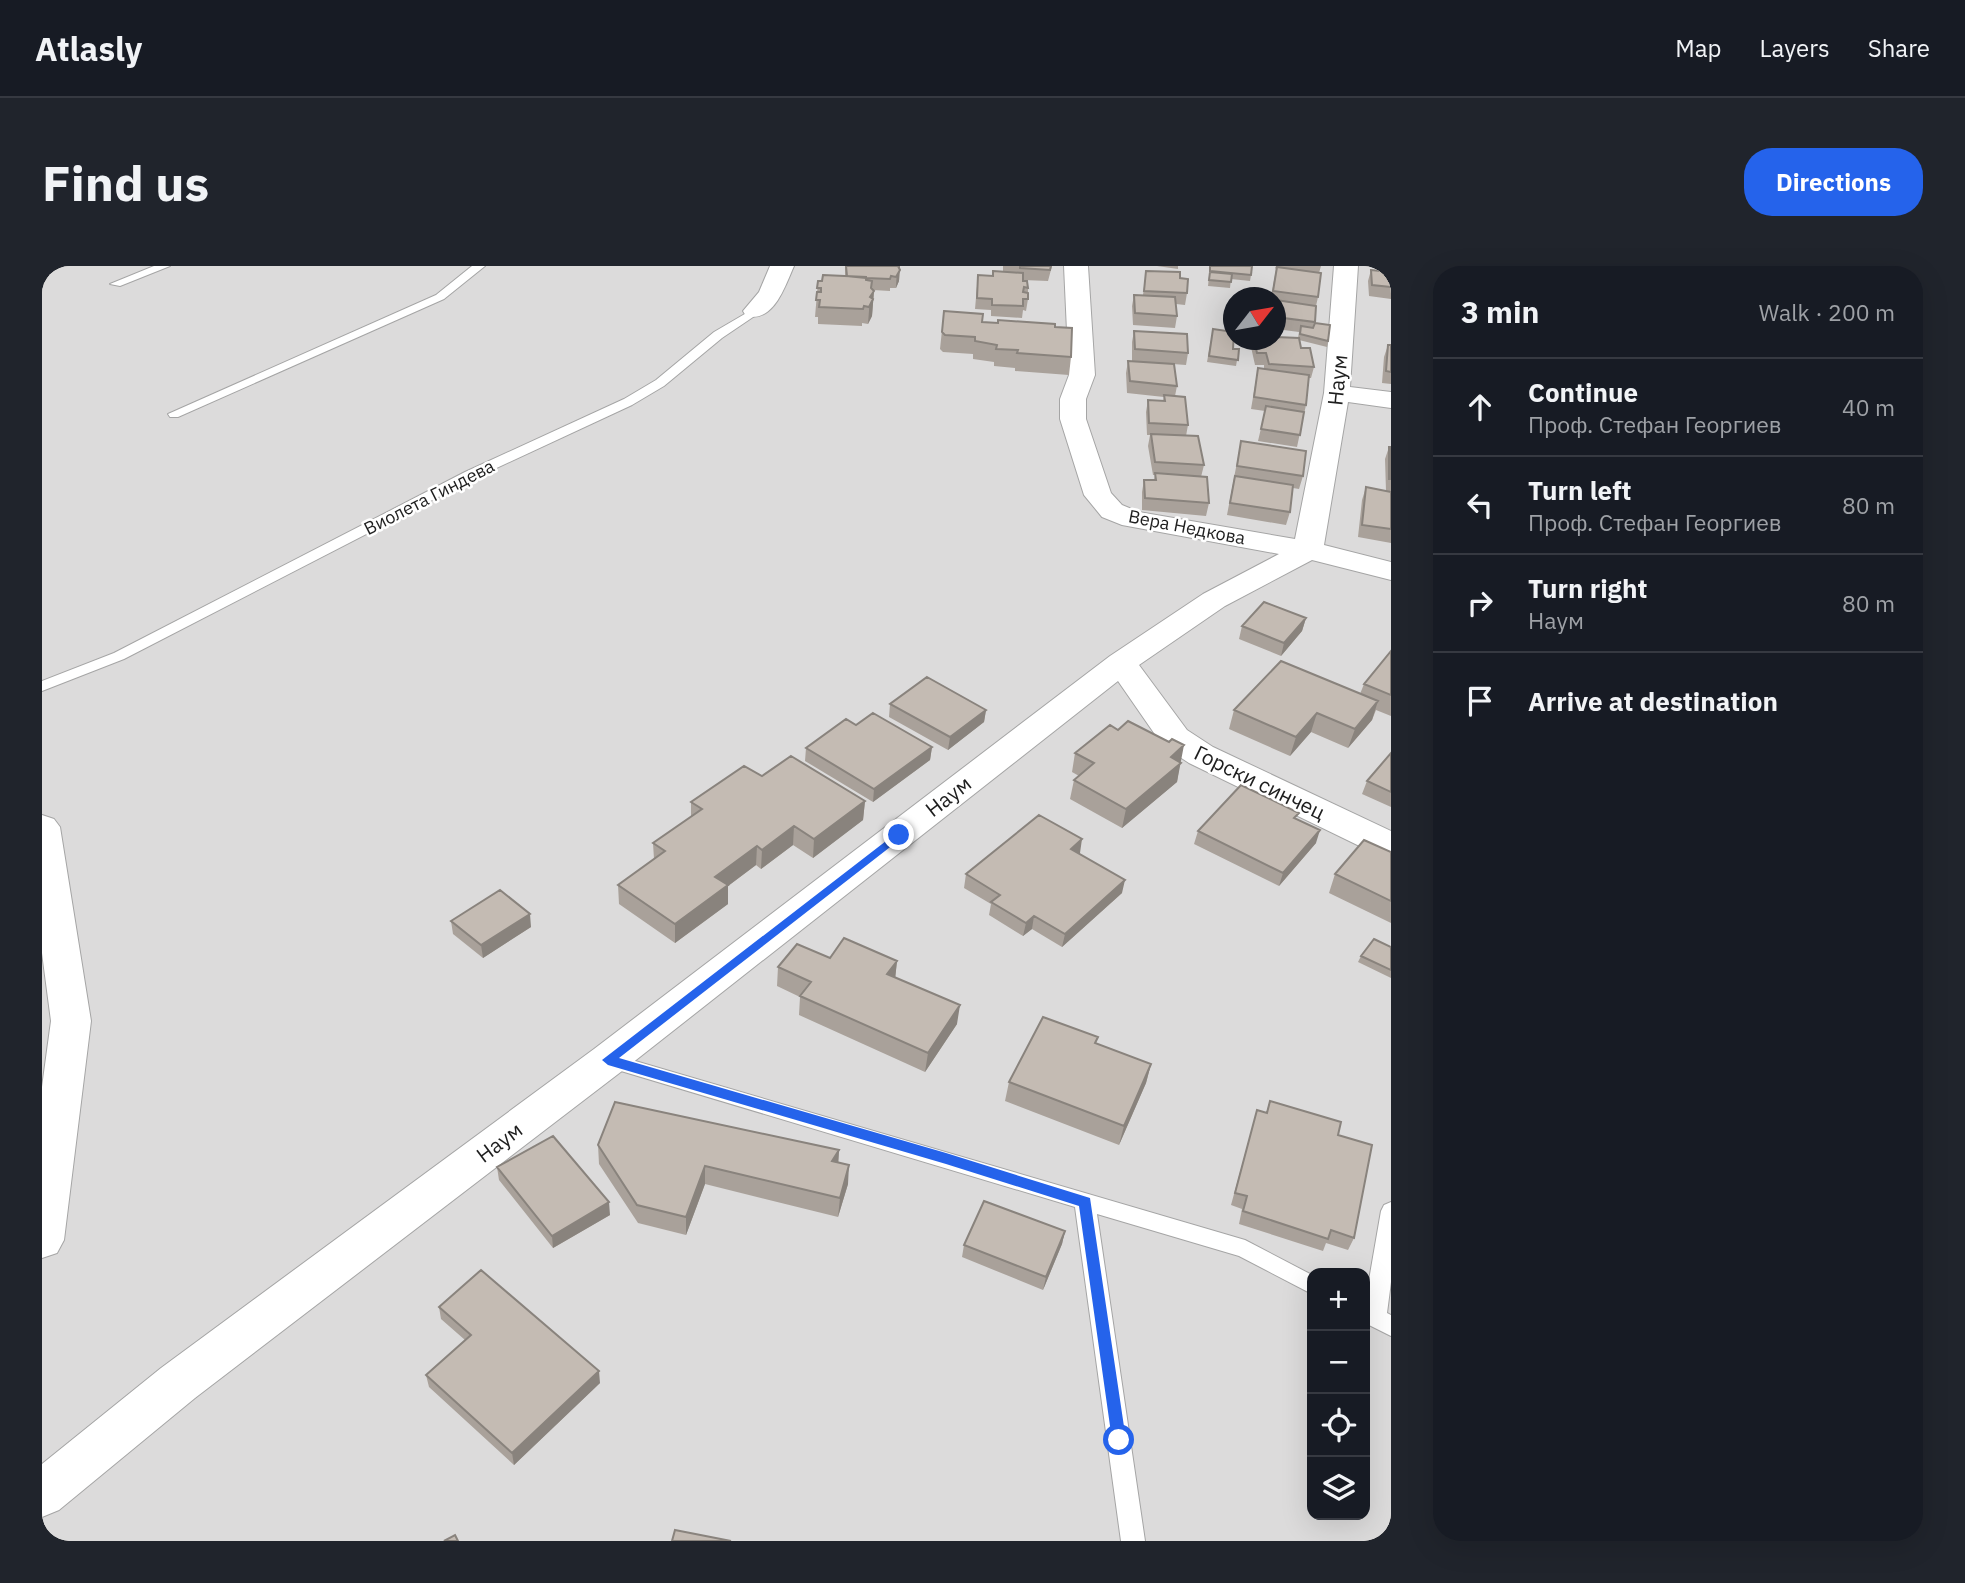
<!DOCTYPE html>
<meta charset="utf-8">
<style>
:root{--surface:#171b24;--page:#20242c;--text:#f1f3f6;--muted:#9ea1a6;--line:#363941;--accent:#2563eb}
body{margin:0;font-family:"IBM Plex Sans",sans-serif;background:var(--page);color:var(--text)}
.controls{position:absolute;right:21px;bottom:21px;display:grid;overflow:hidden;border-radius:14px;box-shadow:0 7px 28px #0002}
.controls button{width:63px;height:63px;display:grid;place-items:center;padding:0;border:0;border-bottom:2px solid var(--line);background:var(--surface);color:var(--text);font:35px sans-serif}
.compass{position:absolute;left:1181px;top:21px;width:63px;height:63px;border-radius:50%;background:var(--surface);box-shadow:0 7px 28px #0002;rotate:59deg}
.stop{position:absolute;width:21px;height:21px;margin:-16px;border:5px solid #2563eb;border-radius:50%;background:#fff}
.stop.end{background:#2563eb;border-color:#fff;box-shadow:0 2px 7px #0008}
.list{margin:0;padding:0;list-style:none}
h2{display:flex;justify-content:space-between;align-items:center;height:91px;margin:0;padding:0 28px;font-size:30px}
h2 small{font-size:23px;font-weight:400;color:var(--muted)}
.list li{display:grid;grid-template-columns:46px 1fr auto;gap:21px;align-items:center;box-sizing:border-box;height:98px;padding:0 28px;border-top:2px solid var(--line)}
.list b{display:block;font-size:26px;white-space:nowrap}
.list p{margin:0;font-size:23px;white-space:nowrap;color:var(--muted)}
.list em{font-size:23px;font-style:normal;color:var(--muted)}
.icon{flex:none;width:38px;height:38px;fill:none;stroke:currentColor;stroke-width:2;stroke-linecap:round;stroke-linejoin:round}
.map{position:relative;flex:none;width:1349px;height:1275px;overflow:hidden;border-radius:28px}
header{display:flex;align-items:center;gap:42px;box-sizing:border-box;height:98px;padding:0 35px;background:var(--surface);border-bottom:2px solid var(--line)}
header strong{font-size:33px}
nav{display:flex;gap:38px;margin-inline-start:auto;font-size:24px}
.intro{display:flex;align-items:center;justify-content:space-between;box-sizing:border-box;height:168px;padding:0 42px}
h1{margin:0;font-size:49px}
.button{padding:18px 32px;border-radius:28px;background:var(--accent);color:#fff;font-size:24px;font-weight:700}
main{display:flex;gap:42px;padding:0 42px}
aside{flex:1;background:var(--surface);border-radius:28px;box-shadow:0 7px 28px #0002}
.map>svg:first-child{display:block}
.residential{fill:#dcdbdb;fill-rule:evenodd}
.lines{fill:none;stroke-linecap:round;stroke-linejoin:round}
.service-casing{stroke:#a5a5a5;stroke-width:2}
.minor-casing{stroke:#a5a5a5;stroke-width:2}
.service{fill:#fff;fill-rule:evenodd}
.minor{fill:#fff;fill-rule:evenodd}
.wall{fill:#a9a19a}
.shaded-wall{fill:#89837d}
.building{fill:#c4bbb3;stroke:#89837d;stroke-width:2}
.route{fill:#2563eb}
.labels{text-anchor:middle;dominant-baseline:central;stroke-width:5;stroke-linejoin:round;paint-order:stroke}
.far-street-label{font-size:18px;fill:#1e1e1e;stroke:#fff}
.street-label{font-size:21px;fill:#1e1e1e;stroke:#fff}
</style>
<header>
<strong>Atlasly</strong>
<nav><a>Map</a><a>Layers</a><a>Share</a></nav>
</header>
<div class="intro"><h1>Find us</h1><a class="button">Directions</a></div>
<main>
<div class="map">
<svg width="1349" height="1275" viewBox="0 0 1349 1275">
<rect width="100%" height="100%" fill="#f0ebe4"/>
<path class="residential" d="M0,0H1349V1275H0ZM1192,32H1234V74H1192ZM1270,1007H1323V1249H1270Z"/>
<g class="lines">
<g class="service-casing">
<path id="service" d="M112,0H128L78,20L68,18Z
M430,0H443L402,33L136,151H128L126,148L394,29Z
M713,42L719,45L717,47L680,72L622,120L590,139L433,212L82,393L0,425V415L72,387L423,206L582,133L614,114L672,66Z
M566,787L1203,974L1270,1009V1028L1197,990L1055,948L1103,1275H1079L1033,941L559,799L556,794L559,789Z
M1349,936V1016L1345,1047L1349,1049V1070L1323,1057V1037L1339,945L1342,939Z"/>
</g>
<g class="minor-casing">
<path id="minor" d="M728,0H752C743,20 732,57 704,50L701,45L717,26Z
M1022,0H1046L1053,109L1044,133V153L1069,227L1080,239L1097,246L1253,273L1282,127L1292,0H1316L1308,121L1349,126V142L1306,136L1282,279L1349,296V314L1270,294L1183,340L1097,399L1145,464L1171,481L1349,565V592L1336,589L1147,497L1121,480L1076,415L580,805L153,1132L17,1244L0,1251V1198L119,1102L552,783L1068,390L1161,328L1237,288L1080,259L1060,251L1042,229L1018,153V133L1027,109Z
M0,549L12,553L18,561L49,755L22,974L15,987L0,992V821L9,755L0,687Z"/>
</g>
<use href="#service" class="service"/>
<use href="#minor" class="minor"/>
</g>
<path class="wall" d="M803,0H858L857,15L854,22H848V25L831,24L832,25L830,50L826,58L820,57V60L776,58V51H773L776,15H780L803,10Z
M961,0H1010L1006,15L981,14L986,22V33L984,45L981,44L980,52L949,50V44L933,43L936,9L951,10L961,6Z
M1115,0H1136V3Z
M1168,0L1209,9L1208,15L1189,13L1188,22L1166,20Z
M1234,0H1279L1277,7L1276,31L1274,40L1273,57L1286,75L1285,81L1257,74L1259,82L1272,101L1269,112H1266L1264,139L1255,181L1216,175L1223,145L1209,143L1216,102L1222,103V99H1213L1209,81L1210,74L1256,72L1257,66L1234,63V32H1229L1234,3L1233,2Z
M1329,4L1349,6V33L1327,30L1326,15Z
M1104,5L1138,12L1145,27L1143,39L1134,38L1135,50L1133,62L1091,59L1090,40L1092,29H1101Z
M902,45L940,56L1013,61L1029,91L1027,109L973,105V102L952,100V96L931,93V88L901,86L898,83Z
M1171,63L1191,83H1197L1194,100L1165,96Z
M1092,65L1146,87L1144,99L1090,95V76Z
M1346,79H1349V118L1340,117L1342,91Z
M1086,95L1135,120L1133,130L1146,159L1144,170L1162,199L1159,211L1167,237L1164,250L1100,244V226L1102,214H1112L1113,209H1111L1106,180L1108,169H1105L1104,146L1106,134L1121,135L1122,131L1085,127L1084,107Z
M1199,175L1261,210L1257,223L1251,222L1248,246L1244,259L1185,249Z
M1347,181H1349V277L1316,271L1320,234L1324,221L1344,225L1343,193Z
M1264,352L1260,365L1239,390L1197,373L1200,360Z
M1349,385V450L1334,444L1330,454L1306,482L1269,466L1248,490L1187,463L1192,444L1318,428L1322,418Z
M848,438L944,444L942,456L906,484L847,451Z
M814,459L890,481L888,494L831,536L763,495L764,482Z
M1033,487L1138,496L1135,516L1080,562L1028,533L1032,514L1037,510L1030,506Z
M1349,487V541L1320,528L1325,515Z
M720,510L823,535L821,554L771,592L751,579L719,603L714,599L686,620V638L633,677L577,638L576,619L612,593L611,577L649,551V536Z
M1255,554L1274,577L1237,620L1152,578L1156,565Z
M1038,587L1037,588L1080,627L1020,681L990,663L981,670L947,649L949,638L922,622L924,608Z
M1349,587V657L1287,627L1293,608Z
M409,655L489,661L441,692L411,668Z
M1349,681V712L1316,696L1319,690Z
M788,692L855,695L853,712L915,758L883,806L757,749L758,731L735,720L736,701Z
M1054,778L1109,798L1104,817L1077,879L963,835L967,816Z
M1228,835L1296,869L1312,972L1306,984L1284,977L1281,985L1197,958L1200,943L1189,939L1215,844L1224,847Z
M556,879L797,884L796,896L806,918L796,951L663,918L644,969L596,957L557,898Z
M455,901L568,949L511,982L457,914Z
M1023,965L1020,978L1001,1024L920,991L922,979Z
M397,1041L558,1117L472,1199L387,1121L384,1109L423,1074L399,1053Z"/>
<path class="shaded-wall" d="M855,0H858L857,15L854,22Z
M832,25L830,50L826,58L828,31Z
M1264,352L1260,365L1239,390L1242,377Z
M1336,435L1330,454L1306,482L1313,463Z
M944,444L942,456L906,484L908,471Z
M1275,447L1269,466L1248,490L1254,471Z
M1142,479L1135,516L1080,562L1084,543L1129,491Z
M890,481L888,494L831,536L832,523Z
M823,535L821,554L771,592L772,573Z
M752,560L751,579L719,603L720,584Z
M1278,564L1274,577L1237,620L1241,607Z
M1040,573L1038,587L1027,596L1029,583Z
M715,580L714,599L686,620V638L633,677V658L673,611Z
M1083,614L1080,627L1020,681L1023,668Z
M488,648L489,661L441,692L439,679Z
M992,650L990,663L981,670L984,657Z
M855,695L853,714L845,708Z
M918,739L915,758L883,806L886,787Z
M1109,798L1104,817L1077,879L1082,860Z
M797,884L796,903L790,895Z
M807,899L806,918L796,951L798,932Z
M663,900V918L644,969V951Z
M567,936L568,949L511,982L510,970Z
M1023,965L1020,978L1001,1024L1004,1011Z
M557,1105L558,1117L472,1199L470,1187Z"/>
<path class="building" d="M804,0H856L858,4L854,11L849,10L848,13L824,12L805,10Z
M978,0H1009L1008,4L978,2Z
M1168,0H1210L1209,9L1168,5Z
M1235,1L1279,7L1276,31L1231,25Z
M1329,4L1349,6V21L1330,19Z
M951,5L981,7V15H985L986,22L982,21L981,26L986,27V33H981V40L950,39V33L935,32L936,9L951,10Z
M1104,5L1138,6V12L1146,13L1145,27L1102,25Z
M1168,6L1190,8L1189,16L1167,14Z
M781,9L824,11V14L830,15L829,22L832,25L828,31L831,33L827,41L822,40L821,43L777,41L778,34H774L775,26H779V22H775L776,15H780Z
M1092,29L1133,31L1135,50L1093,47Z
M1234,34L1274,40L1273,56L1234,51Z
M902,45L941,48L940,56L956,57V54L1013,58V61L1030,62L1029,91L975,87L976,84L954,83L955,79L933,75V71L903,69L900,66Z
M1273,57L1288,59L1286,75L1258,68L1259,60L1271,62Z
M1171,63L1192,66L1191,83H1197L1196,94L1167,90Z
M1092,65L1145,68L1146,87L1093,83Z
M1234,71L1257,72L1259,82H1268L1272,101L1227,98L1224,87H1215L1212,74H1234Z
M1346,79H1349V106L1344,105Z
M1086,95L1132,98L1135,120L1088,115Z
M1216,102L1267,109L1264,139L1212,131Z
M1122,129L1143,131L1146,159L1107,157L1106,134L1123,135Z
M1224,140L1262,146L1258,169L1219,163Z
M1109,168L1156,170L1162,199L1113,196Z
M1199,175L1264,185L1261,210L1195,200Z
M1347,181H1349V213H1347Z
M1113,207L1165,211L1167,237L1103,232L1102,214H1114Z
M1193,210L1251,219L1248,246L1188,237Z
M1324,221L1349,226V263L1320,259Z
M1222,336L1264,352L1242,377L1200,360Z
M1349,385V429L1322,418Z
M1239,395L1336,435L1313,463L1275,447L1254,471L1192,444Z
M885,411L944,444L908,471L848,438Z
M831,447L890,481L832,523L764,482L804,453L814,459Z
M1086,455L1127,476L1130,473L1142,479L1129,491L1139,497L1084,543L1032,514L1052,497L1033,487L1068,459L1076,464Z
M1349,487V526L1325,515Z
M749,490L823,535L772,573L752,560L720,584L715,580L673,611L686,619L633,658L576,619L623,585L611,577L660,543L649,536L702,500L720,510Z
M1199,519L1257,547L1252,552L1278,564L1241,607L1156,565Z
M997,549L1040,573L1029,583L1083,614L1023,668L992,650L984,657L949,636L958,629L924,608Z
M1322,574L1349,586V635L1293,608Z
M458,624L488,648L439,679L409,655Z
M802,672L855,695L845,708L918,739L886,787L758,730L769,716L736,701L755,678L788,692Z
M1332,673L1349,681V704L1319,690Z
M1001,751L1056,771L1053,777L1109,798L1082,860L967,816Z
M1228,835L1299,856L1296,869L1330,879L1312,972L1289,964L1286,973L1201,945L1205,930L1193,927L1215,844L1225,847Z
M573,836L797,884L790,895L807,899L798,932L663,900L644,951L595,939L556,879Z
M511,870L567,936L510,970L455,901Z
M942,935L1023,965L1004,1011L922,979Z
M439,1004L557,1105L470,1187L384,1109L429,1069L397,1041Z
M633,1264L689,1275H630Z
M413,1269L416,1275H402Z"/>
<path class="route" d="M857,565L863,569L861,571L577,792L904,887L1048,932L1084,1174L1077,1181L1070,1174L1037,940L904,898L566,799L560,794Z"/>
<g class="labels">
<g class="far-street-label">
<text transform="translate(387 231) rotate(-27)">Виолета Гиндева</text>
<text transform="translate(1145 261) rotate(11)">Вера Недкова</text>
</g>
<g class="street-label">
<text transform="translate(1295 114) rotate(-84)">Наум</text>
<text transform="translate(1218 516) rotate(26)">Горски синчец</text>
<text transform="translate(906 530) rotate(-38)">Наум</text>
<text transform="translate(457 876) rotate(-37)">Наум</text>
</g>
</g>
</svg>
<div class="controls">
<button>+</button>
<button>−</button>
<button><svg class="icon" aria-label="locate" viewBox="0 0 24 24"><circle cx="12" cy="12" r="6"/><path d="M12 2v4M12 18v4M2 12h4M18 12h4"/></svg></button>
<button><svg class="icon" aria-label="layers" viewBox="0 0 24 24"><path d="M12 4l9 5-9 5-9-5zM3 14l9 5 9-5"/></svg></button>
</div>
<svg class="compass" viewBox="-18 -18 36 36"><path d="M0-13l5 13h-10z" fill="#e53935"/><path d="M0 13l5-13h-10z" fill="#9ea1a6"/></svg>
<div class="stop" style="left:1077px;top:1174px"></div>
<div class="stop end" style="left:857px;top:569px"></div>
</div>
<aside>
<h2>3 min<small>Walk · 200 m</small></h2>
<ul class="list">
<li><svg class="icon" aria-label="ahead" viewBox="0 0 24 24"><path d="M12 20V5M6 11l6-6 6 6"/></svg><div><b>Continue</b><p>Проф. Стефан Георгиев</p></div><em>40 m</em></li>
<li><svg class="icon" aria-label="left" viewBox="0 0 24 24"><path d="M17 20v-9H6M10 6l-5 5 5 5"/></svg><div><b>Turn left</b><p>Проф. Стефан Георгиев</p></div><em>80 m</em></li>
<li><svg class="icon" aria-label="right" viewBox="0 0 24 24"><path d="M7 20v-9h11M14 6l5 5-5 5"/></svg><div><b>Turn right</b><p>Наум</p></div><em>80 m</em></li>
<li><svg class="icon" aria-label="arrive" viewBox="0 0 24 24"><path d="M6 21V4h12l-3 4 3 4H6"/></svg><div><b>Arrive at destination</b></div></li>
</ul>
</aside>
</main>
